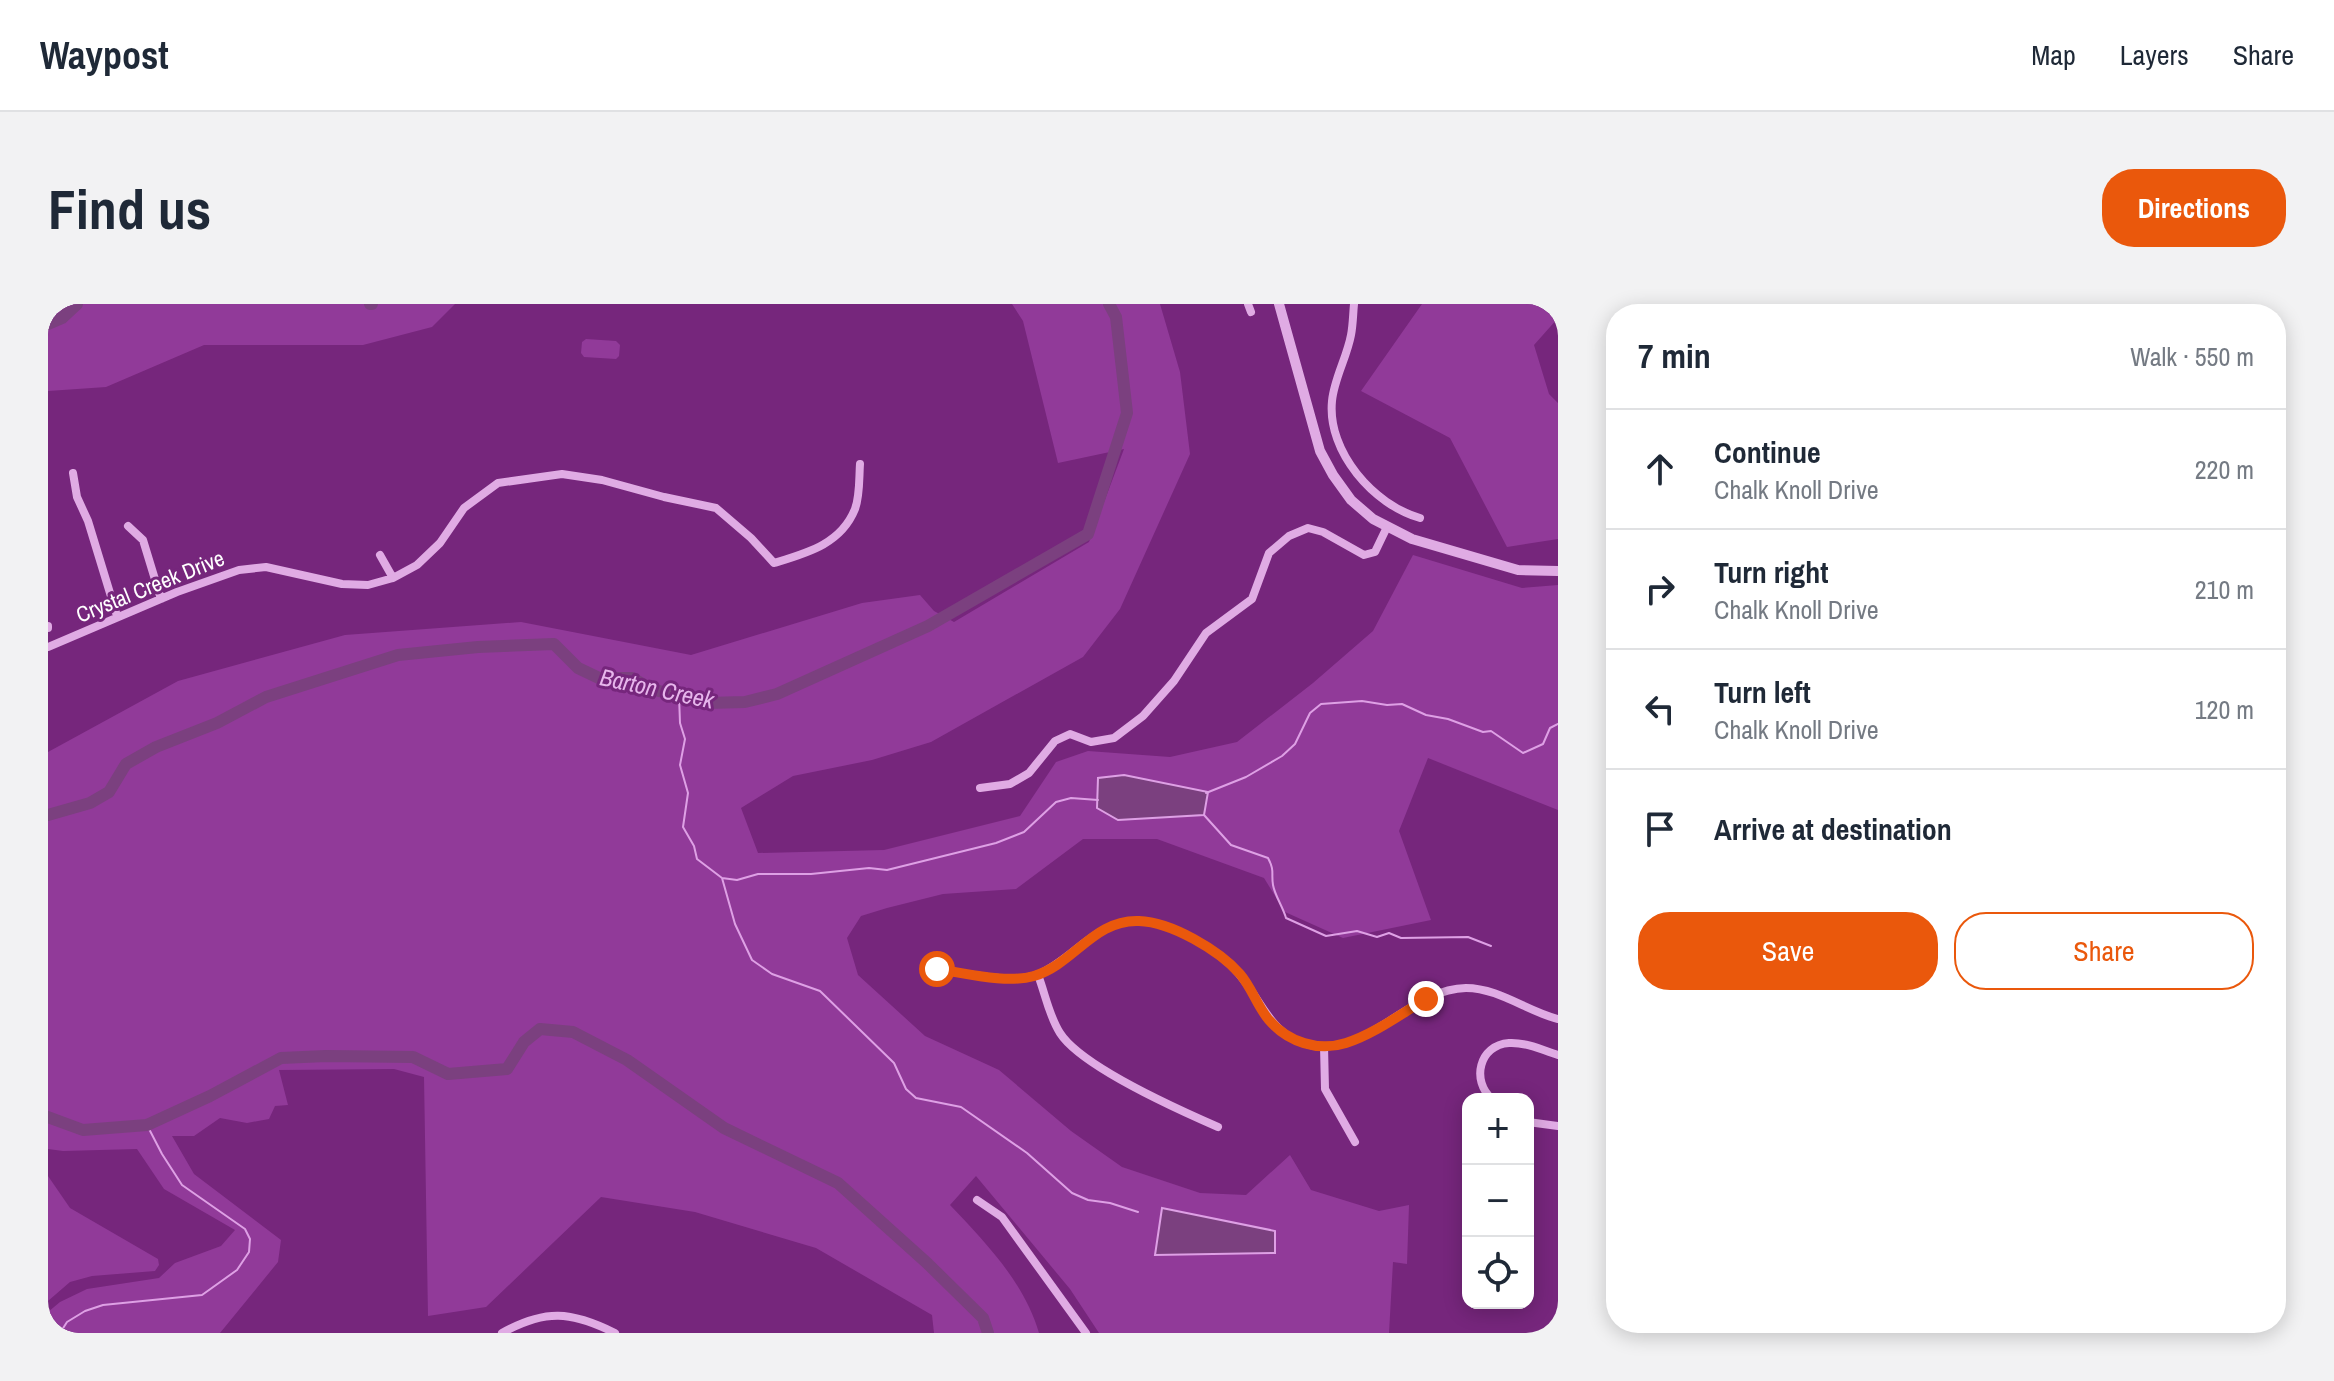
<!DOCTYPE html>
<meta charset="utf-8">
<style>
:root{--surface:#fff;--page:#f2f2f3;--text:#1f2937;--muted:#747a83;--line:#e0e1e3;--accent:#ea580c}
body{margin:0;font-family:"Archivo Narrow",sans-serif;background:var(--page);color:var(--text)}
.controls{position:absolute;right:24px;bottom:24px;display:grid;overflow:hidden;border-radius:16px;box-shadow:0 4px 20px #0003}
.controls button{width:72px;height:72px;display:grid;place-items:center;padding:0;border:0;border-bottom:2px solid var(--line);background:var(--surface);color:var(--text);font:40px sans-serif}
.stop{position:absolute;width:24px;height:24px;margin:-18px;border:6px solid #ea580c;border-radius:50%;background:#fff}
.stop.end{background:#ea580c;border-color:#fff;box-shadow:0 2px 8px #0008}
.list{margin:0;padding:0;list-style:none}
h2{display:flex;justify-content:space-between;align-items:center;height:104px;margin:0;padding:0 32px;font-size:34px}
h2 small{font-size:26px;font-weight:400;color:var(--muted)}
.list li{display:grid;grid-template-columns:52px 1fr auto;gap:24px;align-items:center;box-sizing:border-box;height:120px;padding:0 32px;border-top:2px solid var(--line)}
.list b{display:block;font-size:30px;white-space:nowrap}
.list p{margin:0;font-size:26px;white-space:nowrap;color:var(--muted)}
.list em{font-size:26px;font-style:normal;color:var(--muted)}
.actions{display:flex;gap:16px;padding:24px 32px}
.actions a{flex:1;padding:18px 0;border:2px solid var(--accent);border-radius:32px;text-align:center;font-size:28px;color:var(--accent)}
.actions .main{background:var(--accent);color:#fff}
.icon{flex:none;width:44px;height:44px;fill:none;stroke:currentColor;stroke-width:2;stroke-linecap:round;stroke-linejoin:round}
.map{position:relative;flex:none;width:1510px;height:1029px;overflow:hidden;border-radius:32px}
header{display:flex;align-items:center;gap:48px;box-sizing:border-box;height:112px;padding:0 40px;background:var(--surface);border-bottom:2px solid var(--line)}
header strong{font-size:38px}
nav{display:flex;gap:44px;margin-inline-start:auto;font-size:28px}
.intro{display:flex;align-items:center;justify-content:space-between;box-sizing:border-box;height:192px;padding:0 48px}
h1{margin:0;font-size:56px}
.button{padding:20px 36px;border-radius:32px;background:var(--accent);color:#fff;font-size:28px;font-weight:700}
main{display:flex;gap:48px;padding:0 48px}
aside{flex:1;background:var(--surface);border-radius:32px;box-shadow:0 4px 20px #0003}
.map>svg:first-child{display:block}
.green{fill:#913a99}
.water{fill:#7b407f;stroke:#dea0e5;stroke-width:2}
.lines{fill:none;stroke-linecap:round;stroke-linejoin:round}
.stream{stroke:#dea0e5;stroke-width:2}
.river{stroke:#7b407f;stroke-width:12}
.minor{stroke:#e0abe4;stroke-width:8}
.tertiary{stroke:#e0abe4;stroke-width:10}
.route{stroke:#ea580c;stroke-width:10}
.labels{text-anchor:middle;dominant-baseline:central;stroke-width:6;stroke-linejoin:round;paint-order:stroke}
.street-label{font-size:22px;fill:#fff;stroke:#76267c}
.water-label{font-size:24px;font-style:italic;fill:#e7b6ec;stroke:#76267c}
</style>
<header>
<strong>Waypost</strong>
<nav><a>Map</a><a>Layers</a><a>Share</a></nav>
</header>
<div class="intro"><h1>Find us</h1><a class="button">Directions</a></div>
<main>
<div class="map">
<svg width="1510" height="1029" viewBox="0 0 1510 1029">
<rect width="100%" height="100%" fill="#76267c"/>
<path class="green" d="M0,0H407L384,23L315,41H156L58,83L0,87Z
M964,0H1112L1132,68L1142,150L1072,305L1035,353L883,438L824,456L745,472L693,504L710,549L836,546L972,512L1008,458L1040,447L1122,453L1189,438L1265,379L1325,327L1365,251L1474,284L1510,281V506L1380,454L1351,527L1383,616L1295,634L1237,608L1216,574L1109,535H1035L968,585L895,590L839,604L813,612L799,634L810,671L877,732L951,766L1023,827L1074,863L1152,889L1198,891L1242,851L1263,886L1331,907L1361,901L1359,960L1345,958L1341,1029H1051L1022,985L928,872L902,901C938,939 976,978 991,1029H886L884,1011L768,944L647,908L553,893L438,1003L380,1012L376,773L346,765L231,766L240,801L227,802L221,815L199,819L172,814L146,832H124L146,870L233,936L230,958L172,1029H0V1008L12,998L39,985L111,974L127,959L173,942L187,926L116,885L89,845L15,847L0,845V448L130,377L297,331L473,318L643,351L814,299L872,291L886,307L906,318L1041,238L1076,145L1010,159L975,17Z
M1374,0H1510V14L1486,41L1501,90L1510,99V235L1459,243L1402,134L1313,87Z
M538,35L568,37L572,41L571,52L568,55L536,53L533,49L534,38Z
M0,872L22,904L110,955L111,961L107,967L44,972L22,978L0,997Z"/>
<path class="water" d="M1076,471L1160,488L1156,511L1070,516L1049,504L1050,474Z
M1114,904L1227,927V949L1107,951Z"/>
<g class="lines">
<path class="stream" d="M631,392L632,419L637,435L632,461L640,489L635,523L646,542L649,555L674,574L687,620L704,656L724,670L772,687L846,759L858,785L868,794L913,803L979,849L1024,889L1040,896L1062,899L1090,908
M1158,489L1198,473L1234,452L1247,440L1262,409L1273,400L1314,397L1339,401L1354,400L1378,411L1400,415L1435,428L1443,427L1475,449L1495,440L1502,424L1510,420
M1156,511L1183,541L1220,554C1227,567 1223,569 1225,581C1227,592 1235,603 1238,614L1278,632L1309,627L1329,633L1341,629L1353,634L1420,633L1443,642
M674,574L689,576L710,570H763L821,564L839,566L948,539L976,528L1008,498L1023,494L1050,496
M12,1029L19,1018L37,1007L55,1001L154,991L189,966L201,948L202,935L197,925L134,881L114,850L99,821"/>
<path class="river" d="M322,0H324
M0,20L14,14L29,0
M0,511L42,499L61,488L78,460L108,443L169,419L218,393L350,351L430,343L506,340L530,364L551,374H584L603,385L658,399L697,398L729,390L880,322L1040,230L1079,109L1068,13L1061,0
M0,813L35,826L99,821L162,792L233,754L278,752L365,753L400,770L459,765L476,738L492,725L525,728L579,756L676,824L790,879L879,959L935,1014L940,1029"/>
<path class="minor" d="M1200,0L1203,8
M1306,0C1305,10 1305,21 1303,31C1299,53 1286,75 1284,97C1279,148 1326,201 1372,214
M25,169L29,193L40,217L69,312
M80,222L95,236L113,295
M332,251L345,274
M0,322V324
M0,343L129,288L191,266L218,263L294,280L320,281L345,274L369,261L392,239L416,204L450,179L514,170L554,176L616,193L668,204L703,234L726,259C759,249 793,240 807,205C812,192 811,174 812,160
M932,484L962,480L981,469L1007,437L1022,430L1043,438L1066,434L1095,412L1126,377L1158,329L1204,295L1221,249L1241,232L1260,224L1275,228L1316,251L1327,248L1339,223
M889,665C917,669 966,681 991,670C1027,654 1048,616 1091,617C1125,618 1175,648 1195,675C1216,702 1225,733 1262,741C1321,753 1361,685 1418,684C1451,684 1480,708 1510,715
M990,671C997,689 1001,712 1012,729C1033,762 1131,806 1170,823
M1276,742L1277,785L1307,838
M1444,795C1423,777 1431,741 1461,739C1477,738 1495,746 1510,751
M1480,818L1510,822
M929,896L954,913L1038,1029
M454,1029C497,1005 523,1007 567,1029"/>
<path class="tertiary" d="M1231,0L1272,147L1285,171L1303,196L1325,215L1364,235L1470,266L1510,267"/>
</g>
<g class="lines">
<path class="route" d="M889,665C917,669 959,680 986,672C1026,660 1046,615 1091,617C1123,618 1171,646 1192,670C1204,684 1209,702 1221,716C1240,738 1270,748 1298,739C1326,730 1353,710 1378,695"/>
</g>
<g class="labels">
<g class="street-label">
<text transform="translate(102 282) rotate(-22)">Crystal Creek Drive</text>
</g>
<g class="water-label">
<text transform="translate(609 384) rotate(12)">Barton Creek</text>
</g>
</g>
</svg>
<div class="controls">
<button>+</button>
<button>−</button>
<button><svg class="icon" aria-label="locate" viewBox="0 0 24 24"><circle cx="12" cy="12" r="6"/><path d="M12 2v4M12 18v4M2 12h4M18 12h4"/></svg></button>
</div>
<div class="stop" style="left:889px;top:665px"></div>
<div class="stop end" style="left:1378px;top:695px"></div>
</div>
<aside>
<h2>7 min<small>Walk · 550 m</small></h2>
<ul class="list">
<li><svg class="icon" aria-label="ahead" viewBox="0 0 24 24"><path d="M12 20V5M6 11l6-6 6 6"/></svg><div><b>Continue</b><p>Chalk Knoll Drive</p></div><em>220 m</em></li>
<li><svg class="icon" aria-label="right" viewBox="0 0 24 24"><path d="M7 20v-9h11M14 6l5 5-5 5"/></svg><div><b>Turn right</b><p>Chalk Knoll Drive</p></div><em>210 m</em></li>
<li><svg class="icon" aria-label="left" viewBox="0 0 24 24"><path d="M17 20v-9H6M10 6l-5 5 5 5"/></svg><div><b>Turn left</b><p>Chalk Knoll Drive</p></div><em>120 m</em></li>
<li><svg class="icon" aria-label="arrive" viewBox="0 0 24 24"><path d="M6 21V4h12l-3 4 3 4H6"/></svg><div><b>Arrive at destination</b></div></li>
</ul>
<div class="actions"><a class="main">Save</a><a>Share</a></div>
</aside>
</main>
